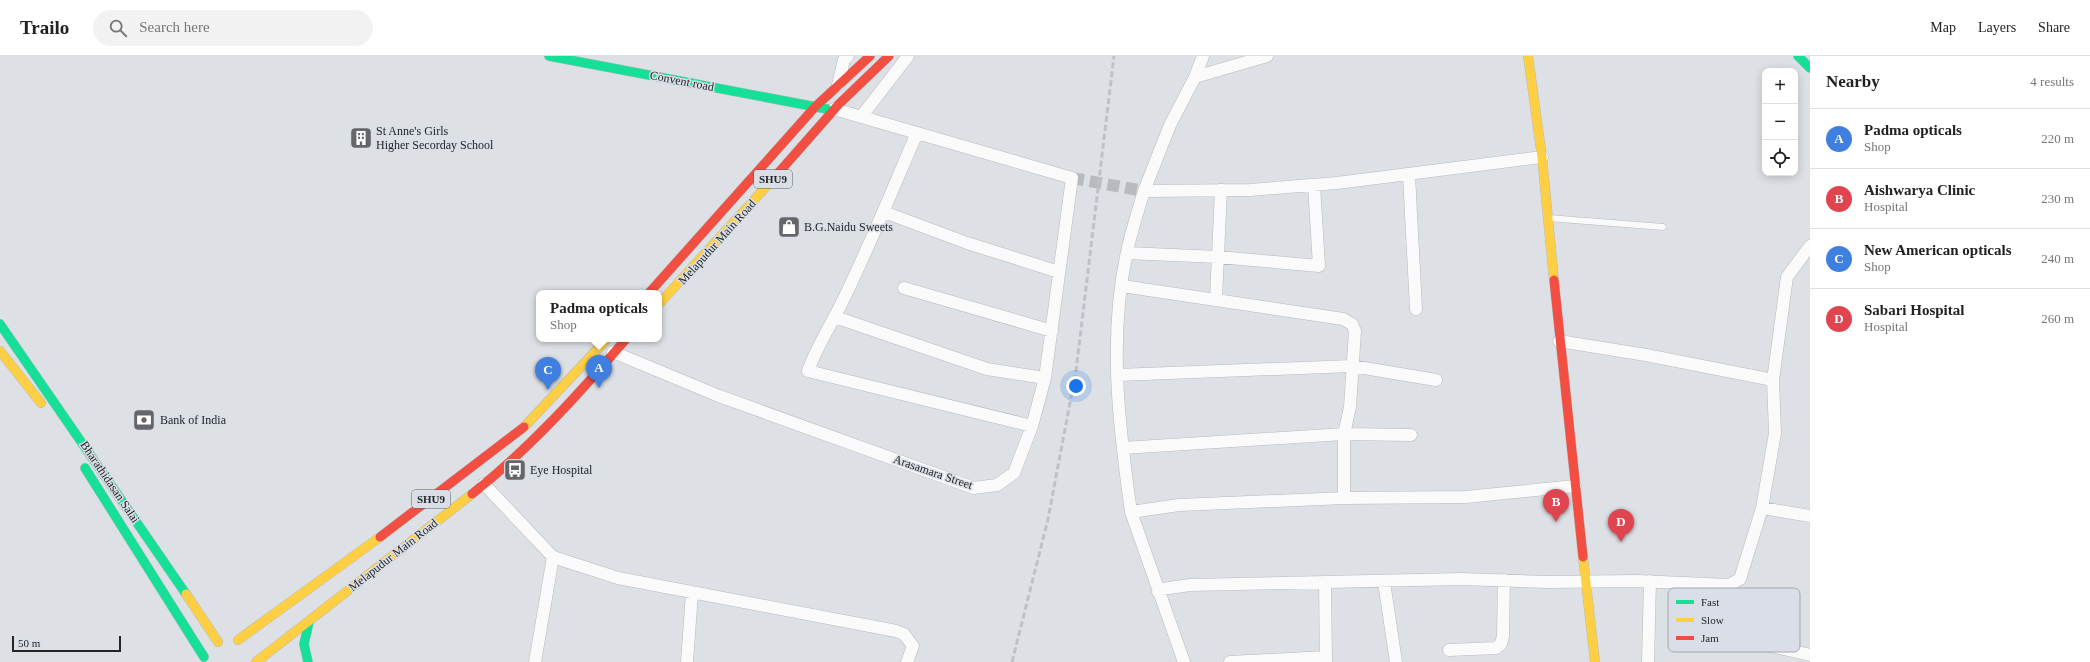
<!DOCTYPE html>
<meta charset="utf-8">
<style>
:root{--surface:#fff;--page:#f2f2f2;--text:#222;--muted:#767676;--line:#e0e0e0;--accent:#0f766e}
body{margin:0;font-family:"Times New Roman",serif;background:var(--page);color:var(--text)}
.controls{position:absolute;right:12px;top:12px;display:grid;overflow:hidden;border-radius:8px;box-shadow:0 2px 10px #0003}
.controls button{width:36px;height:36px;display:grid;place-items:center;padding:0;border:0;border-bottom:1px solid var(--line);background:var(--surface);color:var(--text);font:20px sans-serif}
.scale{position:absolute;left:12px;bottom:10px;width:109px;box-sizing:border-box;padding-left:4px;border:2px solid #242528;border-top:0;font-size:11px;line-height:14px;white-space:nowrap;color:#242528;-webkit-text-stroke:3px #dadfe7;paint-order:stroke}
.you{position:absolute;left:1076px;top:330px;width:14px;height:14px;margin:-10px;border:3px solid #fff;border-radius:50%;background:#1a73e8;box-shadow:0 0 0 6px #1a73e833}
.badge{display:grid;place-items:center;width:26px;height:26px;border-radius:50%;background:var(--accent);color:#fff;font-size:13px;font-weight:700}
.pin{position:absolute;translate:-50% -33px;filter:drop-shadow(0 1px 2px #0008)}
.pin::after{content:'';position:absolute;top:21px;width:14px;height:12px;background:inherit;clip-path:polygon(0 0,100% 0,50% 100%)}
.popup{position:absolute;left:536px;top:234px;width:126px;height:52px;box-sizing:border-box;display:grid;place-content:center;border-radius:8px;background:var(--surface);filter:drop-shadow(0 1px 3px #0005);font-size:13px;white-space:nowrap;color:var(--muted)}
.popup b{font-size:15px;color:var(--text)}
.popup::after{content:'';position:absolute;left:50%;top:100%;margin-left:-8px;border:8px solid transparent;border-top-color:var(--surface)}
.list{margin:0;padding:0;list-style:none}
h2{display:flex;justify-content:space-between;align-items:center;height:52px;margin:0;padding:0 16px;font-size:17px}
h2 small{font-size:13px;font-weight:400;color:var(--muted)}
.list li{display:grid;grid-template-columns:26px 1fr auto;gap:12px;align-items:center;box-sizing:border-box;height:60px;padding:0 16px;border-top:1px solid var(--line)}
.list b{display:block;font-size:15px;white-space:nowrap}
.list p{margin:0;font-size:13px;white-space:nowrap;color:var(--muted)}
.list em{font-size:13px;font-style:normal;color:var(--muted)}
.icon{flex:none;width:22px;height:22px;fill:none;stroke:currentColor;stroke-width:2;stroke-linecap:round;stroke-linejoin:round}
.map{position:relative;flex:none;width:1810px;height:606px;overflow:hidden}
header{display:flex;align-items:center;gap:24px;box-sizing:border-box;height:56px;padding:0 20px;background:var(--surface);border-bottom:1px solid var(--line)}
header strong{font-size:19px}
nav{display:flex;gap:22px;margin-inline-start:auto;font-size:14px}
.search{width:280px;height:36px;background:var(--page);display:flex;align-items:center;gap:10px;box-sizing:border-box;padding:0 14px;border-radius:22px;color:var(--muted);font-size:15px}
main{display:flex}
aside{flex:1;background:var(--surface)}
.map>svg:first-child{display:block}
.lines{fill:none;stroke-linecap:round;stroke-linejoin:round}
.street-tunnel{stroke:#b8bbbe;stroke-width:12;stroke-dasharray:12 6;stroke-linecap:butt}
.lane-casing{stroke:#b7babc;stroke-width:7}
.street-casing{stroke:#b7babc;stroke-width:13}
.fast-casing{stroke:#b7babc;stroke-width:10}
.slow-casing{stroke:#b7babc;stroke-width:10}
.jam-casing{stroke:#b7babc;stroke-width:10}
.lane{stroke:#fafafb;stroke-width:6}
.street{stroke:#fafafb;stroke-width:12}
.fast{stroke:#16e098;stroke-width:9}
.slow{stroke:#ffcf43;stroke-width:9}
.jam{stroke:#f24e42;stroke-width:9}
.rail{stroke:#c1c1c2;stroke-width:3;stroke-dasharray:6 3;stroke-linecap:butt}
.labels{text-anchor:middle;dominant-baseline:central;stroke-width:3;stroke-linejoin:round;paint-order:stroke}
.shield{fill:#dadfe7;stroke:#5b5d61;stroke-width:1}
.shield-label{font-size:11px;font-weight:bold;fill:#242528}
.street-label{font-size:12px;fill:#242528;stroke:#dadfe7}
.poi-label{font-size:12px;fill:#242528;stroke:#dadfe7;text-anchor:start}
.key{fill:#dadfe7;stroke:#a3a7ae;stroke-width:1}
.key-label{font-size:11px;fill:#242528}
</style>
<header>
<strong>Trailo</strong>
<div class="search"><svg class="icon" aria-label="search" viewBox="0 0 24 24"><circle cx="10" cy="10" r="6"/><path d="M15 15l6 6"/></svg>Search here</div>
<nav><a>Map</a><a>Layers</a><a>Share</a></nav>
</header>
<main>
<div class="map">
<svg width="1810" height="606" viewBox="0 0 1810 606">
<rect width="100%" height="100%" fill="#dde0e4"/>
<g class="lines">
<path class="street-tunnel" d="M1072,122L1144,135"/>
<g class="lane-casing">
<path id="lane" d="M1548,162L1663,171"/>
</g>
<g class="street-casing">
<path id="street" d="M1203,0L1195,21L1170,69L1144,135L1250,134L1337,127L1542,101
M1195,21L1267,0
M838,29L844,4L848,0
M861,61L908,0
M917,77C894,130 872,184 847,236C835,263 818,287 808,315L1032,370
M1409,119L1416,253
M1144,135C1138,155 1131,176 1127,196C1108,281 1119,371 1131,456L1179,449L1344,442L1466,441L1575,430
M884,156L967,187L1059,216
M1127,197L1218,201L1319,210L1314,129
M1122,230L1343,263L1352,268L1355,275L1350,351L1344,378V442
M904,232L1052,275
M1216,243L1221,134
M835,261L987,313L1045,322
M1559,285L1646,299L1773,324
M613,296L719,340L974,432L997,429L1014,417L1032,370L1045,322L1072,122L834,53
M1118,319L1352,310L1436,324
M1123,392L1344,378L1411,379
M484,428L553,501L618,522L896,575L904,578L913,590L907,606
M1762,452L1810,460
M1131,456L1184,606
M1384,526L1396,606
M1325,527L1326,606
M1158,536L1162,533L1190,529L1461,523L1547,526L1637,525L1729,529L1740,523L1762,452L1775,377L1773,324L1787,221L1810,190
M1767,589L1810,599
M1449,594L1496,592L1501,588L1503,580L1504,524
M535,606L553,501
M687,606L692,537
M1230,606L1325,601
M1648,606L1650,525"/>
</g>
<g class="fast-casing">
<path id="fast" d="M549,0L827,53
M1798,0L1810,12
M0,268L186,538
M85,412L204,601
M308,606L304,588L309,566"/>
</g>
<g class="slow-casing">
<path id="slow" d="M1528,0L1542,101L1554,224
M659,248L773,123
M0,295L41,347
M524,371L607,283
M1583,501L1595,606
M186,538L218,586
M238,584L380,481
M256,606L472,438"/>
</g>
<g class="jam-casing">
<path id="jam" d="M773,123L839,48L889,0
M1554,224L1583,501
M649,237L815,51L870,0
M472,438C530,392 578,339 626,283
M380,481L524,371"/>
</g>
<use href="#lane" class="lane"/>
<use href="#street" class="street"/>
<use href="#fast" class="fast"/>
<use href="#slow" class="slow"/>
<use href="#jam" class="jam"/>
<path class="rail" d="M1012,606L1048,463L1076,315L1114,0"/>
</g>
<defs>
<g id="building-square" transform="scale(1.15)"><rect x="-9" y="-9" width="18" height="18" rx="4" fill="#65666a" stroke="#dadfe7"/><path d="M-4-6H4V6H1V3H-1V6H-4ZM-2.5-4.3h1.7v1.8h-1.7ZM.8-4.3h1.7v1.8H.8ZM-2.5-1h1.7V.8h-1.7ZM.8-1h1.7V.8H.8Z" fill="#fff"/></g>
<g id="shop-square" transform="scale(1.15)"><rect x="-9" y="-9" width="18" height="18" rx="4" fill="#65666a" stroke="#dadfe7"/><path d="M-5-2.5h2.3a2.7 3.5 0 0 1 5.4 0H5L5.5 6h-11ZM-1.5-2.5h3a1.5 2.3 0 0 0-3 0Z" fill="#fff"/></g>
<g id="bank-square" transform="scale(1.15)"><rect x="-9" y="-9" width="18" height="18" rx="4" fill="#65666a" stroke="#dadfe7"/><path d="M-6-4H6V4H-6ZM0-2.3a2.3 2.3 0 1 0 0 4.6a2.3 2.3 0 1 0 0-4.6Z" fill="#fff"/></g>
<g id="bus-square" transform="scale(1.15)"><rect x="-9" y="-9" width="18" height="18" rx="4" fill="#65666a" stroke="#dadfe7"/><path d="M-5-6H5V4H4V6H2V4H-2V6H-4V4H-5ZM-3.5-4V0h7V-4ZM-3.5 1.2v1.5H-2V1.2ZM2 1.2v1.5H3.5V1.2Z" fill="#fff"/></g>
</defs>
<g fill-rule="evenodd">
<use href="#building-square" x="361" y="82"/>
<use href="#shop-square" x="789" y="171"/>
<use href="#bank-square" x="144" y="364"/>
<use href="#bus-square" x="515" y="414"/>
</g>
<g class="labels">
<g class="shield">
<rect x="754" y="114" width="38" height="18" rx="3"/>
<rect x="412" y="434" width="38" height="18" rx="3"/>
</g>
<g class="shield-label">
<text x="773" y="123">SHU9</text>
<text x="431" y="443">SHU9</text>
</g>
<g class="street-label">
<text transform="translate(682 25) rotate(11)">Convent road</text>
<text transform="translate(717 186) rotate(-48)">Melapudur Main Road</text>
<text transform="translate(933 416) rotate(19)">Arasamara Street</text>
<text transform="translate(110 426) rotate(56)">Bharathidasan Salai</text>
<text transform="translate(393 499) rotate(-38)">Melapudur Main Road</text>
</g>
<g class="poi-label">
<text x="376" y="75">St Anne's Girls<tspan x="376" dy="14">Higher Secorday School</tspan></text>
<text x="804" y="171">B.G.Naidu Sweets</text>
<text x="160" y="364">Bank of India</text>
<text x="530" y="414">Eye Hospital</text>
</g>
</g>
<rect x="1668" y="532" width="132" height="64" rx="6" class="key"/>
<rect x="1676" y="544" width="18" height="4" fill="#16e098"/>
<rect x="1676" y="562" width="18" height="4" fill="#ffcf43"/>
<rect x="1676" y="580" width="18" height="4" fill="#f24e42"/>
<g class="key-label">
<text x="1701" y="550">Fast</text>
<text x="1701" y="568">Slow</text>
<text x="1701" y="586">Jam</text>
</g>
</svg>
<div class="controls">
<button>+</button>
<button>−</button>
<button><svg class="icon" aria-label="locate" viewBox="0 0 24 24"><circle cx="12" cy="12" r="6"/><path d="M12 2v4M12 18v4M2 12h4M18 12h4"/></svg></button>
</div>
<div class="scale">50 m</div>
<div class="you"></div>
<div class="pin badge" style="left:599px;top:332px;background:#3f7fe0">A</div>
<div class="popup"><b>Padma opticals</b>Shop</div>
<div class="pin badge" style="left:1556px;top:466px;background:#e0444e">B</div>
<div class="pin badge" style="left:548px;top:334px;background:#3f7fe0">C</div>
<div class="pin badge" style="left:1621px;top:486px;background:#e0444e">D</div>
</div>
<aside>
<h2>Nearby<small>4 results</small></h2>
<ul class="list">
<li><span class="badge" style="background:#3f7fe0">A</span><div><b>Padma opticals</b><p>Shop</p></div><em>220 m</em></li>
<li><span class="badge" style="background:#e0444e">B</span><div><b>Aishwarya Clinic</b><p>Hospital</p></div><em>230 m</em></li>
<li><span class="badge" style="background:#3f7fe0">C</span><div><b>New American opticals</b><p>Shop</p></div><em>240 m</em></li>
<li><span class="badge" style="background:#e0444e">D</span><div><b>Sabari Hospital</b><p>Hospital</p></div><em>260 m</em></li>
</ul>
</aside>
</main>
